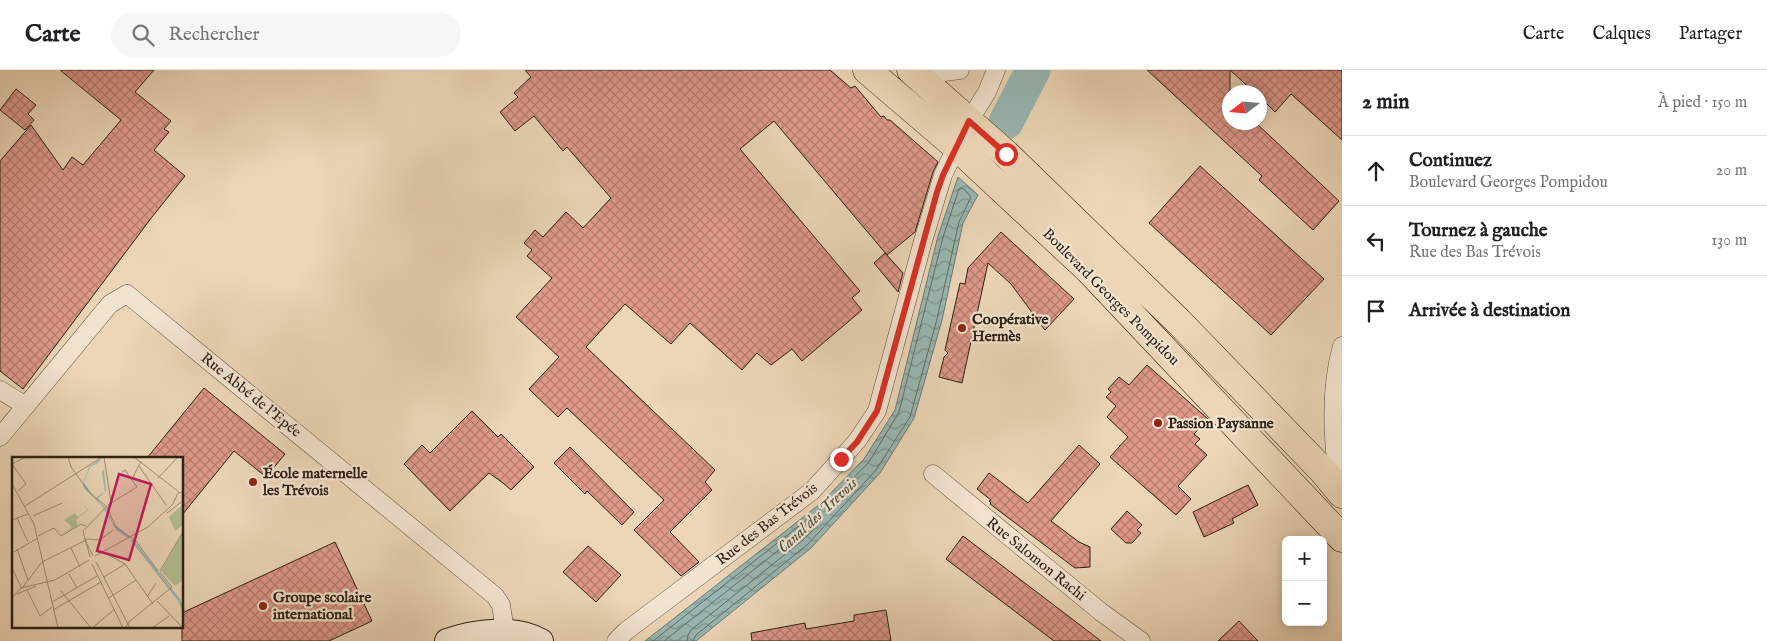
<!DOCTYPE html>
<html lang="fr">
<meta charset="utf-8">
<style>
:root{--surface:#fff;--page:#f6f6f6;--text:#202124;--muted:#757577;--line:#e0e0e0}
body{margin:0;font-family:"IM FELL English",serif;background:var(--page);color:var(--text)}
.controls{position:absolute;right:15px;bottom:15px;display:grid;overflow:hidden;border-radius:8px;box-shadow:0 2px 12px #0003}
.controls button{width:45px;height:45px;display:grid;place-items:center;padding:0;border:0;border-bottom:1px solid var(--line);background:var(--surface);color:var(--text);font:25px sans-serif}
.compass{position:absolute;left:1222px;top:15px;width:45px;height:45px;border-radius:50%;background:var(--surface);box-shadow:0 2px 12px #0003;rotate:254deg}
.stop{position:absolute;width:15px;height:15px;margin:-11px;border:4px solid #d93025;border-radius:50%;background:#fff}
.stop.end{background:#d93025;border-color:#fff;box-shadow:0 1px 5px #0008}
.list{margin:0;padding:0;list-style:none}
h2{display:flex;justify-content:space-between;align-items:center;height:65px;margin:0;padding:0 20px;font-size:21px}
h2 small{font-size:16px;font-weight:400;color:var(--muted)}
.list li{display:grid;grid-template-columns:32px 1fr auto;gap:15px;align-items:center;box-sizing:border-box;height:70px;padding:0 20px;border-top:1px solid var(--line)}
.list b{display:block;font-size:19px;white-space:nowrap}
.list p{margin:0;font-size:16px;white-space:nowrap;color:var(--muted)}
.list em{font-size:16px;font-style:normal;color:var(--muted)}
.icon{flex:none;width:28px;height:28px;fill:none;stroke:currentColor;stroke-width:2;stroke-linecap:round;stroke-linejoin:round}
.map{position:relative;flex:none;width:1342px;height:571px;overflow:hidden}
header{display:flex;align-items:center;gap:30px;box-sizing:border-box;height:70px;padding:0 25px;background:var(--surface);border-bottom:1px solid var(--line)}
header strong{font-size:24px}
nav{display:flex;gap:28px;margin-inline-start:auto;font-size:18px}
.search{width:350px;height:45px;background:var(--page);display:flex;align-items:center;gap:12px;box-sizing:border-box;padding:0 18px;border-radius:28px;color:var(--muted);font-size:19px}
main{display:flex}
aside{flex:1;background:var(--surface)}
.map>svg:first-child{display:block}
.water{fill:url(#water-waves);stroke:#6d7b74}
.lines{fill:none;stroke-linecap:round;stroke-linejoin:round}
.shore{stroke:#626c64;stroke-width:1}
.river{stroke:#99b8b3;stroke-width:35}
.building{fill:url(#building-cross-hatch);stroke:#2c2015}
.minor-casing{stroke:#5c4e3e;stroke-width:19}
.secondary-casing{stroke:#2c2015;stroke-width:26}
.primary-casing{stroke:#2c2015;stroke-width:29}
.minor{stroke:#f3e4d0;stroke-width:18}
.secondary{stroke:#f3e4d0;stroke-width:24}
.primary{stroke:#ecd6b7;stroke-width:28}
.route{stroke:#d93025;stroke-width:6}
.poi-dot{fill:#8f2418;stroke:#f3e4d0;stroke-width:2}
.labels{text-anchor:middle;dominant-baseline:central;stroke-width:4.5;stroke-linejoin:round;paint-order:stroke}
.street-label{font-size:15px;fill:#2c2015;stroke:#f3e4d0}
.poi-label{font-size:15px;font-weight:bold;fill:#2c2015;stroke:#f3e4d0;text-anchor:start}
.water-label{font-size:16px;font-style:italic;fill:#4d4e44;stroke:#f3e4d0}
.inset-river{fill:none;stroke:#99b8b3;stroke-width:2.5}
.inset-road{fill:none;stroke:#9f8d76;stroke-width:1}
.view{fill:#c2185b;fill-opacity:0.15;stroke:#c2185b;stroke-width:2.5}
.inset-edge{fill:none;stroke:#2c2015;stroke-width:2.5}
</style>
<header>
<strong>Carte</strong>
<div class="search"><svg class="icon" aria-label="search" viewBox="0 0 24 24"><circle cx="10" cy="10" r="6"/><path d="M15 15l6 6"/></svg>Rechercher</div>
<nav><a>Carte</a><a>Calques</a><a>Partager</a></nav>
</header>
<main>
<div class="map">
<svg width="1342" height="571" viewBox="0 0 1342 571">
<defs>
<pattern id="water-waves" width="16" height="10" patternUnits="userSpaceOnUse" patternTransform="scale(1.25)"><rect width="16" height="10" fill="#99b8b3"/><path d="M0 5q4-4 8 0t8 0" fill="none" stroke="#7d9590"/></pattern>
<pattern id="building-cross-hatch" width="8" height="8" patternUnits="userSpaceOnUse" patternTransform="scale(1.25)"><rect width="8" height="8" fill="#df998b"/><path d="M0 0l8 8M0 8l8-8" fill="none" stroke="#b57c70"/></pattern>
</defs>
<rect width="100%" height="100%" fill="#ecd6b7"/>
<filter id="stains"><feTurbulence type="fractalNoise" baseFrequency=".004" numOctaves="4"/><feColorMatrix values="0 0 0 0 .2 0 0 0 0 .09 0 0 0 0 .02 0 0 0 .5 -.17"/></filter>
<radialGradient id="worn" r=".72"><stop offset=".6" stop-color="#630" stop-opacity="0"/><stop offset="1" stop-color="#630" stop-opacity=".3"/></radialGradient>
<path class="water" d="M958,107L978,125L963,153L942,250L914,348L880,403L811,478L696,571H645L820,434L864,389L895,340L938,166Z"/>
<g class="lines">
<path class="shore" d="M653,571L823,437L843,419L869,392L899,342L943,167L959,119L963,118L971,127L959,152L937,249L910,347L876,400L808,474L696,565L693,571
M664,571L809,456L812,457L813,460L803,470L691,560L688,565L687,571"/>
<path class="river" d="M1006,52L1033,0"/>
</g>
<path class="building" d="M60,0H154L135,22L171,51L164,59L169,62L154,80L185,106L152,147L23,319L0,301V91L31,55L63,100L72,87L83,95L121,50Z
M525,0H830L851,18L855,16L881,47L884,46L887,50H890L938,92L933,102L915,162L887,185L774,51L740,79L860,221L852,228L862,240L802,291L792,279L771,295L757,283L742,300L690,253L671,274L625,234L586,277L715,400L705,412L712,420L670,462L699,492L681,506L634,460L664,430L567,338L558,347L529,319L559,287L516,247L552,208L527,186L532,180L524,173L535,160L543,167L566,142L583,158L611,128L567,77L563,81L534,46L515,61L500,42L518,27L514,23L531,7Z
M1147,0H1230V52H1255L1339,131L1313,160L1259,110L1262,106Z
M1230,0H1342V70L1291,24L1275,42L1260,27V22H1254Z
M16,19L36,35L28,44L34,50L25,60L0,40Z
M1200,96L1324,209L1271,265L1149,153Z
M1001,162L1074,229L1045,260L1011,214L988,193L962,313L939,307L944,287L948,283L945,280L960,213L965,214L968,198Z
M885,183L903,203L898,222L874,193Z
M1147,295L1208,349L1194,364L1200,369L1195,374L1207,385L1178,416L1191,429L1176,445L1110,387L1128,367L1107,347L1116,336L1106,327L1111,322L1108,319L1119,307L1129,315Z
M204,318L285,384L266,407L234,381L182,445V388H147Z
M472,341L498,367L501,364L534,397L511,420L503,413L489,403L450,441L404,394L422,375L430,383Z
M1079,375L1100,394L1051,451L1079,472L1090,477V497L1075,498L990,434L991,433L989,431L991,430L977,419L989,403L1028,433Z
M570,377L634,442L622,455L587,421L585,424L554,393Z
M1248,415L1258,435L1232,449L1234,453L1204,467L1193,442Z
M1127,441L1142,455L1137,460L1141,463L1132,473H1126L1111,459Z
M963,466L1101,571H1054L946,489Z
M335,472L372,551L329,571H182V543Z
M588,476L621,505L596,532L563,502Z
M886,540L891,571H752L751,563L805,553L806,559L854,551V545Z
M1239,551L1258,571H1218Z"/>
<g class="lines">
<g class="minor-casing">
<path id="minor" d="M913,0L936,3L960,0
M0,320L26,336
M0,367L110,234L127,224L495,526L501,535L505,561
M933,404L1101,542L1141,571
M1339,418C1333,371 1329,322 1342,276
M616,571L626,561L812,421L857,371L877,341L923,171L943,105L969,51L987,22L996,0"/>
</g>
<g class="secondary-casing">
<path id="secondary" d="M447,571C475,561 515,556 541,571"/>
</g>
<g class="primary-casing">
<path id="primary" d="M867,0L957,77L1089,200L1342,468
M911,0L1006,84L1179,252L1323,401L1342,424"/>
</g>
<use href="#minor" class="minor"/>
<use href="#secondary" class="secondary"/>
<use href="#primary" class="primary"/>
</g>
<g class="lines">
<path class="route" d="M841,389L857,372L877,341L937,122L943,105L969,51L1006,84"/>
</g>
<g class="poi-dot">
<circle cx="962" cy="258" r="5"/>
<circle cx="1158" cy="353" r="5"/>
<circle cx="253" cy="412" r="5"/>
<circle cx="263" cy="536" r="5"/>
</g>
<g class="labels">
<g class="street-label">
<text transform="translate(1111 227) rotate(45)">Boulevard Georges Pompidou</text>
<text transform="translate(251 325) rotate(39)">Rue Abbé de l'Epée</text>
<text transform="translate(767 454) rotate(-38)">Rue des Bas Trévois</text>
<text transform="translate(1036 489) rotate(39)">Rue Salomon Rachi</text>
</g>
<g class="poi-label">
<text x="972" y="249">Coopérative<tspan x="972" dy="17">Hermès</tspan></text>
<text x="1168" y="353">Passion Paysanne</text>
<text x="263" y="403">École maternelle<tspan x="263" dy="17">les Trévois</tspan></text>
<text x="273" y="527">Groupe scolaire<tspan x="273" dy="17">international</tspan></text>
</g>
<g class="water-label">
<text transform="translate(818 446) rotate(-43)">Canal des Trevois</text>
</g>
</g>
<g transform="translate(12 387)">
<rect width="171" height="171" fill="#ecd6b7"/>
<path d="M72,48L76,53L64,63L66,68L48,78L60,70L52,63L63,56L66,60L75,53Z" fill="#b2bf93"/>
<path d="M171,75V123L163,129L149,114Z" fill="#b2bf93"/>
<path d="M171,47V68L163,74L157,60Z" fill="#b2bf93"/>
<path d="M90,1L86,6L78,10L72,26L83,41L93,35L90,15L92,12L94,34L85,42L95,53L101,66L118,80L116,81L104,73L91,50L72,31L71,27L77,10Z" fill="#99b8b3"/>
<path class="inset-river" d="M120,83L167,143L172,155"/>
<path class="inset-road" d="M56,0L59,10L77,35L95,50L104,70L124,84L146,114M122,0L167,35M0,7L14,27L6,34M0,7L14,0M127,9L154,48M146,21L166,0M120,22L129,4M0,27L22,67L46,171M99,46L125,30L113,13L110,15M13,49L90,0M155,56L172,43M21,59L50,46M5,61L16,85M0,63L16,57M26,79L42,71L49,79L69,67L74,69M72,81L81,99M59,91L68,110M5,92L16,123M0,96L26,81M93,96L113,107L141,147M83,99L136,70L161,47L166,36L172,35M78,100L71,74L99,45L92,0M30,105L76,82L88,83L101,73M84,105L118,171M80,107L111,171M0,111L10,132M148,114L172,73M148,115L160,130M57,117L65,131M92,120L113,107M11,130L30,105M15,133L28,159L40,150M49,134L79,171M5,137L24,129M135,140L144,126M0,141L9,131L43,123L77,103M97,141L124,123M145,144L171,171M40,145L85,119M41,153L89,125M80,171L103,152M113,171L118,164L160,130M140,171L157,159"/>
<path class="view" d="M107,17L139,27L117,103L85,94Z"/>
<rect width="171" height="171" class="inset-edge"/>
</g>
<rect width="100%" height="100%" filter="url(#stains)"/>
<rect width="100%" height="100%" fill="url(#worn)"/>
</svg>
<div class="controls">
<button>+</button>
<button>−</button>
</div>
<svg class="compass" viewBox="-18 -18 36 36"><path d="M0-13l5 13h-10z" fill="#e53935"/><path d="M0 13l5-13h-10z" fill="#757577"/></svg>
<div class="stop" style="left:1006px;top:84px"></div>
<div class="stop end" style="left:841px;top:389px"></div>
</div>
<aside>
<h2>2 min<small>À pied · 150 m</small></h2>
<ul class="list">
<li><svg class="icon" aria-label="ahead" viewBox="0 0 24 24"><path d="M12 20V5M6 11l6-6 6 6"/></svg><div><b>Continuez</b><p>Boulevard Georges Pompidou</p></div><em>20 m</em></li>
<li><svg class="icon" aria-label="left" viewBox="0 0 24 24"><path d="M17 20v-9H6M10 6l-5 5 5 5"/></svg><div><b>Tournez à gauche</b><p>Rue des Bas Trévois</p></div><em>130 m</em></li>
<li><svg class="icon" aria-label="arrive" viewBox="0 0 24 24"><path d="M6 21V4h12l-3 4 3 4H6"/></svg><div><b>Arrivée à destination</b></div></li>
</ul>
</aside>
</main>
